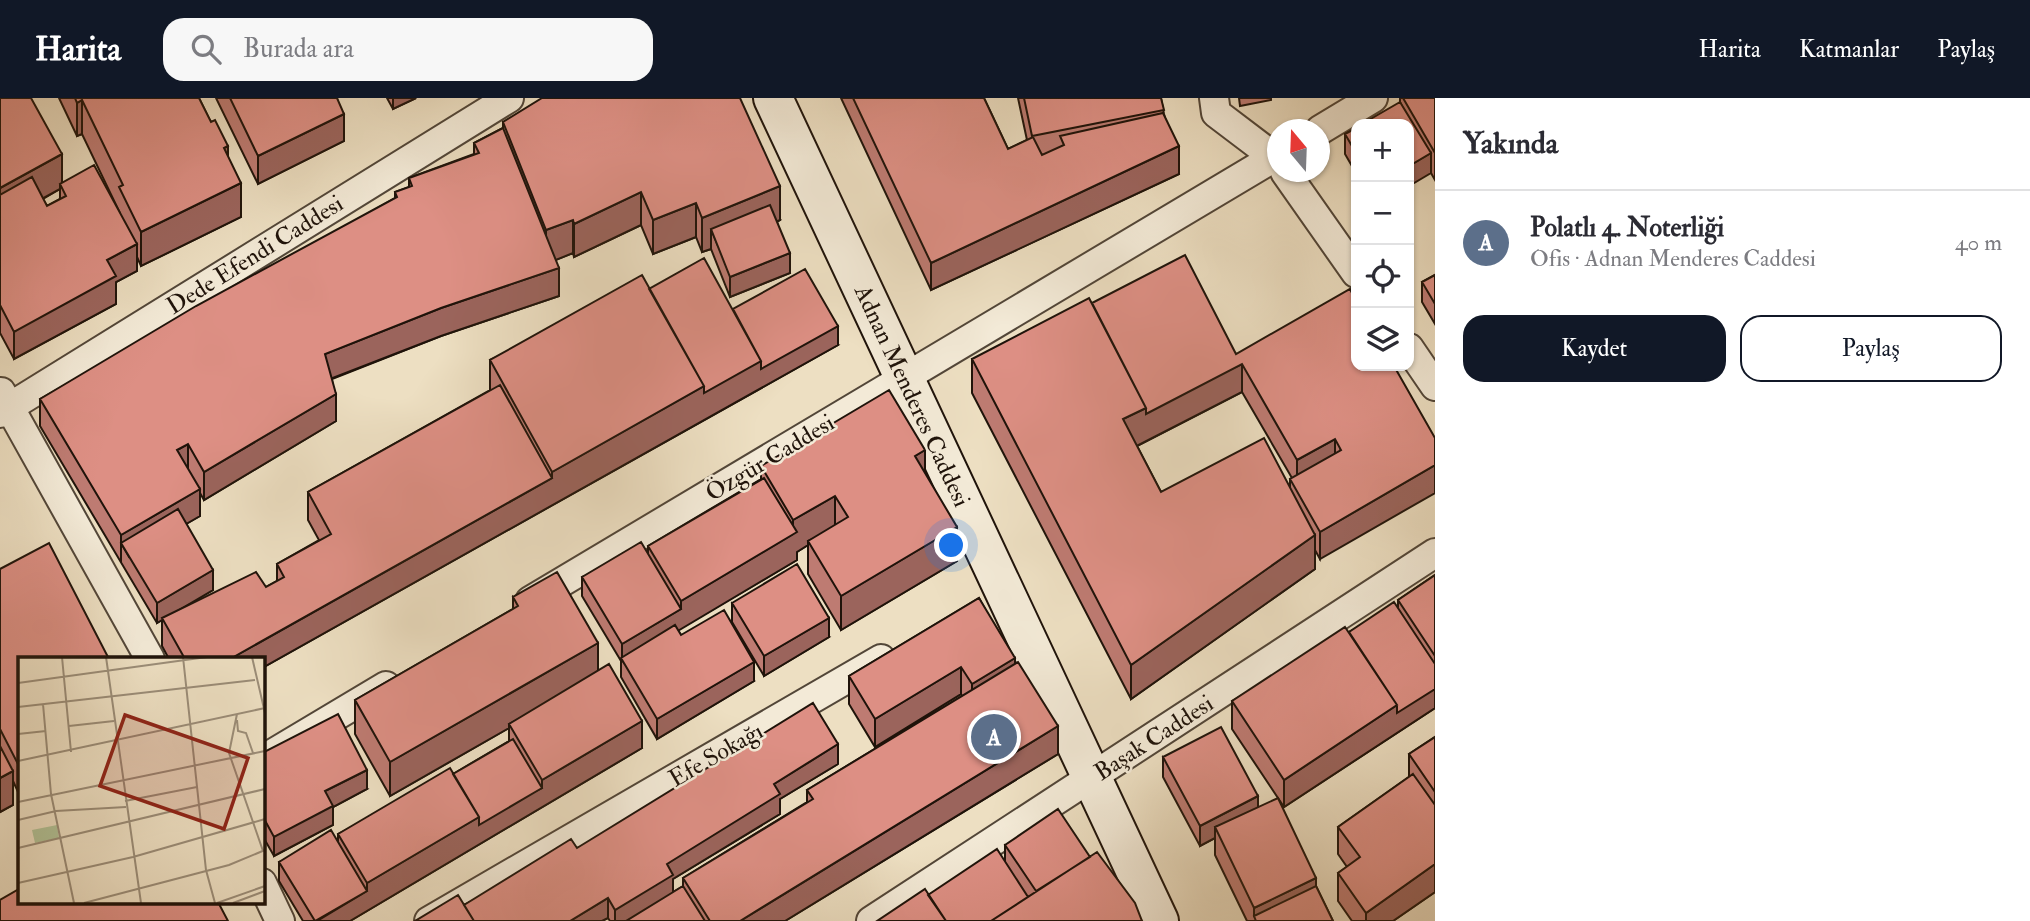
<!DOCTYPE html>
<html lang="tr">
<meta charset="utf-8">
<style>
:root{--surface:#fff;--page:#f7f7f7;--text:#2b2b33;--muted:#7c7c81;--line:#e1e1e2;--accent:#111827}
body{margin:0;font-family:"IM FELL Double Pica",serif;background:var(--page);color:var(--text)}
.controls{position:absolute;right:21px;top:21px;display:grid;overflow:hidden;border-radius:14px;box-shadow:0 2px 5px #0004}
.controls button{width:63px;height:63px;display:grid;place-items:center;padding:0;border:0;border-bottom:2px solid var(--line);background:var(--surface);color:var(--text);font:35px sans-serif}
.compass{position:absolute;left:1267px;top:21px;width:63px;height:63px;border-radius:50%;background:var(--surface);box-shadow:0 2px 5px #0004;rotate:341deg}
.you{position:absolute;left:952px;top:448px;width:24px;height:24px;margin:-18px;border:5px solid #fff;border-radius:50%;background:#1a73e8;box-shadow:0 0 0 10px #1a73e833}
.badge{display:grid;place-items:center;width:46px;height:46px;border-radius:50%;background:var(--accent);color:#fff;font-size:23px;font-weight:700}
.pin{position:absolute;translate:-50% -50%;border:4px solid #fff;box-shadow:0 2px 7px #0006}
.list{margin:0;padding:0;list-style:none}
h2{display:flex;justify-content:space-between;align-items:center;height:91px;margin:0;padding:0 28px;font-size:30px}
h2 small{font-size:23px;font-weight:400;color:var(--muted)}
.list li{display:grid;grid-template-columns:46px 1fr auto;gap:21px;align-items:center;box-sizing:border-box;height:105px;padding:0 28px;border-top:2px solid var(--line)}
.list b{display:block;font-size:26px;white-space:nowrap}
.list p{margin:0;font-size:23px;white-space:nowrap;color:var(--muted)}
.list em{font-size:23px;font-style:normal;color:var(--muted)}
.actions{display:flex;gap:14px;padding:21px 28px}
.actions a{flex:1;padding:16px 0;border:2px solid var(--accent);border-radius:21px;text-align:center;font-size:24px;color:var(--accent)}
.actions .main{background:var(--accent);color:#fff}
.icon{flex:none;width:38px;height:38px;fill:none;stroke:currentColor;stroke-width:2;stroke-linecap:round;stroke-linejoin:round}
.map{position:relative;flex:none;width:1435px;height:823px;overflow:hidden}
header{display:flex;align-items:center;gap:42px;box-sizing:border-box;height:98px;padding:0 35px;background:var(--accent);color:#fff}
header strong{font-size:33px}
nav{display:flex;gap:38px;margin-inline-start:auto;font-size:24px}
.search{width:490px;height:63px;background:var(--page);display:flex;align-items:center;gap:18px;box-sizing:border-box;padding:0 24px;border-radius:21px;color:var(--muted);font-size:26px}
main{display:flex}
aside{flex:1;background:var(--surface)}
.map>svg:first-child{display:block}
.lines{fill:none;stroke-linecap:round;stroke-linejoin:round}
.street-casing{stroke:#524638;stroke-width:32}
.secondary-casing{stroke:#1f130a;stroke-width:42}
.street{stroke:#f3ead7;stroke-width:28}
.secondary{stroke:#f3ead7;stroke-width:38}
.wall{fill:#be7b72;stroke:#1f130a;stroke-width:2;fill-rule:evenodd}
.shaded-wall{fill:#9b645c;stroke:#1f130a;stroke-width:2}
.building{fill:#dd8f84;stroke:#1f130a;stroke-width:2}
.labels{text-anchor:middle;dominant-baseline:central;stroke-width:5;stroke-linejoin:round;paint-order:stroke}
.street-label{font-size:24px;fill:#1f130a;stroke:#f3ead7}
.inset-road{fill:none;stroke:#9b8d78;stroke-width:2}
.view{fill:#8f2418;fill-opacity:0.15;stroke:#8f2418;stroke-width:3.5}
.inset-edge{fill:none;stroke:#1f130a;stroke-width:3.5}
</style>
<header>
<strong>Harita</strong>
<div class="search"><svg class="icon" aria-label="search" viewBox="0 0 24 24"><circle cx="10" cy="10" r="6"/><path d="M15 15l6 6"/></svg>Burada ara</div>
<nav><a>Harita</a><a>Katmanlar</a><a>Paylaş</a></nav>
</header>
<main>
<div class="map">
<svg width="1435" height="823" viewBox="0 0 1435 823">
<rect width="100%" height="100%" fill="#eddfc2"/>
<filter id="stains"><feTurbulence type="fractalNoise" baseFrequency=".00286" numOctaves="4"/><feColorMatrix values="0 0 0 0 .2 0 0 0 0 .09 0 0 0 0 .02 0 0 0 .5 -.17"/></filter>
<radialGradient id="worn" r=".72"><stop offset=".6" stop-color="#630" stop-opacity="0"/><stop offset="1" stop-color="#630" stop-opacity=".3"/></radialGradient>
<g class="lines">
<g class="street-casing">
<path id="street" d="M1214,0L1216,15L1278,62
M1320,32L1373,0
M1285,74L1356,175
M1409,250L1435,288
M1,294L150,561
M0,315L509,0
M530,503L1278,57
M262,662L386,588
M262,785L280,823
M429,823L881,561
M871,823L1435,455"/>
</g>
<g class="secondary-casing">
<path id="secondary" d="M773,0L1159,823"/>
</g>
<use href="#street" class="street"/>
<use href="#secondary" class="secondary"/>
</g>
<path class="wall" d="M0,0L62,85L119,113L82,36L77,38L59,0H199L228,59L241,119L141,168L137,159V173L116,184V206L14,261L0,235ZM60,91V101L47,108L43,101Z
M216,0H337L344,43L258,86Z
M387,0H416L393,11Z
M841,0H984L1008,51L1027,42L1018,0H1161L1164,16L1179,76L931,192Z
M1239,0H1271V2L1240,8Z
M1400,0H1435V82L1431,75L1400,4Z
M503,24L780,122L777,124L790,175L730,199L711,151L702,154L696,139L653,156L641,127L574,159L573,155L555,162L559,198L441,238L332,281L336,323L204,402L200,395V418L186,426L213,492L177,513L266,489L277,483V466L319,442L308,422V394L490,292V262L649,191L732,211L838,247L262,570V561H169L162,548V522L157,525L40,328V301L395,100V94L409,89V80L474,56V45L503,30Z
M1356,30V75L1345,56V36Z
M1435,177V226L1422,204V184Z
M1236,256L1356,268L1320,461L1315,452V471L1131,601L972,295V261ZM1242,294L1292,380L1290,381V390L1161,394L1137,348Z
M761,368L925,374L957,463L841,532L808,476V447L797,454V462L678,532L681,537L754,583L657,641L621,579V563L582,498V479L648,456V448L761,381Z
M0,471L19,561V696L13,683V707L0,714Z
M1435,477V610L1284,709L1232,631V603L1349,534L1398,509V502Z
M513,499L598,573L642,650L350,823H303L279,783V764L338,744V736L453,676L509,643V630L390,698L355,636V602L513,511Z
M979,500L1015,566L1058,656L785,823H610L608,820L602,823H415L464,807L577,750L838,666L780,701V716L673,781V794L683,788V780L807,704V692L962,598L961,596L875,649L849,606V578Z
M732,505L829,539L764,578L732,524Z
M1435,639V794L1393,823H1352L1338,803V775L1347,769L1338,756V729L1409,679V656Z
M262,655L367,691L333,709V727L274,758L262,737Z
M1163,659L1258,709L1316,788L1333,823H1247L1215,757V740L1200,748L1163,679Z
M1005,747L1090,759L1142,823L928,797L1005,763Z"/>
<path class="shaded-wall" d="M393,0H416L393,11Z
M82,2V36L77,38V5Z
M344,16V43L258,86V58Z
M228,48V82L224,50Z
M1179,48V76L931,192V165Z
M1431,55V75L1409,88V68Z
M62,56V90L60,86V91L0,124V90Z
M241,85V119L141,168V134Z
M780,88V122L718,148L711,131V151L702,154V120Z
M641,94V127L574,159V126Z
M696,105V139L653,156V122Z
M573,122V155L546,166V132Z
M137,146V173L116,184V206L14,261V234L107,162Z
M790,155V175L730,199V179Z
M559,170V198L441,238L325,283V256L441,210Z
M838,228V247L262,570V561H230L552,380V374L704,288Z
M1242,266V294L1123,355V321L1146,310Z
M336,296V323L204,402V374Z
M1335,341V369L1297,390V362Z
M188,346V374L177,352Z
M925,352V385L915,358Z
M1435,367V395L1320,461V434Z
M200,391V418L129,459L121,445V464V437Z
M835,398V432L808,443V447L797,454V462L624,565L622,562V546L681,511V503L793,436V422Z
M957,429V463L841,532V498Z
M1315,437V471L1131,601V567Z
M213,472V492L157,525V505Z
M829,520V539L764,578V558Z
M598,545V579L509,626V630L390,698V664Z
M1015,560V588L972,614V586Z
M754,564V583L657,641V621Z
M961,569V596L875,649V621Z
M1435,591V610L1284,709V682L1397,607Z
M642,623V650L350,823H317L367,793V785L479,719L542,690V682Z
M1058,628V656L785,823H740Z
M838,646V666L780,701V716L673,781V796L630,823H615V812L667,766L774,686Z
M367,672V691L333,709V727L274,758V739L325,693Z
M13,673V707L0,714V680Z
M1258,698V718L1215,729V740L1200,748V728Z
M1435,766V794L1393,823H1366V815Z
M1316,780V808L1254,818V810Z
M608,800V820L602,823H570Z"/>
<path class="building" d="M0,0H31L62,56L0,90Z
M75,0H199L211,24L215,22L228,48L224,50L241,85L141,134L119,89L123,87L82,2L77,5Z
M230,0H337L344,16L258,58Z
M542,0H740L780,88L702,120L696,105L653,122L641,94L574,126L573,122L546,132L503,24Z
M853,0H984L1008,51L1033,39L1042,57L1064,47L1060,38L1163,15L1179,48L931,165Z
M1024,0H1161L1164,12L1032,38Z
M1403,0H1435V55Z
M1400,4L1431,55L1409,68V26H1362Z
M503,30L559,170L441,210L325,256L336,296L204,374L188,346L177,352L200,391L121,437L40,301L196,208L397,99L395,94L412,88L409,80L479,55L474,45Z
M1356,30V55L1345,36Z
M94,67L137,146L107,162L116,178L14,234L0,207V97L32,79L47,108L66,98L60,86Z
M770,107L790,155L730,179L711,131Z
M1185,157L1236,256L1350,191L1356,203V268H1394L1435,340V367L1320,434L1290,381L1341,352L1335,341L1297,362L1242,266L1146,316V310L1092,205Z
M704,160L761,263L704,295V288L649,191Z
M805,171L838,228L761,271V263L733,211Z
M642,177L704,288L552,374L490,262Z
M1435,177V206L1422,184Z
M1089,200L1146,310L1123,321L1161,394L1264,340L1315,437L1131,567L972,261Z
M500,287L552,380L230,561H185L162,520L256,474L266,489L284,479L277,466L331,436L308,394Z
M889,292L925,352L915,358L957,429L841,498L808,443L848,419L835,398L793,422L761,368Z
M764,380L797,434L681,503L648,448Z
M178,411L213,472L157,505L121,445Z
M641,444L681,511L622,546L582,479Z
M49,445L109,561H19V668L0,631V471Z
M797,466L829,520L764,558L732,505Z
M557,474L598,545L390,664L355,602L518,508L513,499Z
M1435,477V558L1398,502Z
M979,500L1015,560L972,586L961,569L875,621L849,578Z
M1394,504L1435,566V591L1397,615V607L1349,534Z
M724,512L754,564L657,621L621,560L675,527L681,537Z
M1345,529L1397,607L1284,682L1232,603Z
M1018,564L1058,628L740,823H710L683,780L813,701L807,692Z
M609,566L642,623L542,682L509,626Z
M813,605L838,646L774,686L780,696L667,766L673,777L615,812L608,800L570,823H474L464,807L571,741L577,750Z
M338,616L367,672L325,693L333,708L274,739L262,717V655Z
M1221,629L1258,698L1200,728L1163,659Z
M1435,639V694L1409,656Z
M513,641L542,690L479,727V719L453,676Z
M0,648L13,673L0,680Z
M450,670L479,719L367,785L338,736Z
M1413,676L1435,707V766L1366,815L1338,775L1360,759L1338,729Z
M1278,700L1316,780L1254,810L1215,729Z
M1058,711L1090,759L1036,793L1005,747Z
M331,732L367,793L315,823L279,764Z
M997,751L1028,799L991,823H946L928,797Z
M1097,754L1135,805L1142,823H991Z
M683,788L705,823H626Z
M1316,788L1333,823H1256L1254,818Z
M19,791V804H218L228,823H0V802Z
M925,791L946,823H877Z
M458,797L474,823H415Z"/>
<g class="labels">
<g class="street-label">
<text transform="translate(255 157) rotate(-32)">Dede Efendi Caddesi</text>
<text transform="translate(912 298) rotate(65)">Adnan Menderes Caddesi</text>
<text transform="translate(770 360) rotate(-31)">Özgür Caddesi</text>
<text transform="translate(1154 640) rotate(-33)">Başak Caddesi</text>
<text transform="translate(716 657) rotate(-30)">Efe Sokağı</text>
</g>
</g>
<g transform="translate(18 559)">
<rect width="247" height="247" fill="#eddfc2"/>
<path d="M39,168L41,181L17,186L14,173Z" fill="#b2c398"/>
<path class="inset-road" d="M44,0L53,95M88,0L123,246M165,0L188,213L197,246M234,0L247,56M0,26L189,0M25,47L33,137L56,246M0,50L237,23M219,57L211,96L245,194M219,63L220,74L228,76L235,96M51,69L96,64M0,77L28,74M0,104L247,51M107,144L179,130M0,145L247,94M0,163L38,154L108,150M0,191L247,132M0,226L115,200L247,162M66,246L211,208L247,193M199,246L247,229M215,246L247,234"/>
<path class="view" d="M107,58L230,101L206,172L82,129Z"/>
<rect width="247" height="247" class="inset-edge"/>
</g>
<rect width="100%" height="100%" filter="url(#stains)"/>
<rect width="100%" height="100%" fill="url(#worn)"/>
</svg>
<div class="controls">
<button>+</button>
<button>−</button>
<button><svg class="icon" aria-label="locate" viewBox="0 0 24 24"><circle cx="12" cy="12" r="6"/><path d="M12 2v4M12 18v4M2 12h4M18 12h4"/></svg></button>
<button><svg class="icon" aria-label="layers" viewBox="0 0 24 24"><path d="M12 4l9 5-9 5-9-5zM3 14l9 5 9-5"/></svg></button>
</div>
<svg class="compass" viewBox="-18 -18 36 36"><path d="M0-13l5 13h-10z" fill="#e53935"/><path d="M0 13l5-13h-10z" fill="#7c7c81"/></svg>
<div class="you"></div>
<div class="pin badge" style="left:994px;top:639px;background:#5c6f8a">A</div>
</div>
<aside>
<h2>Yakında<small></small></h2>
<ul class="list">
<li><span class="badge" style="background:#5c6f8a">A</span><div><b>Polatlı 4. Noterliği</b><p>Ofis · Adnan Menderes Caddesi</p></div><em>40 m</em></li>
</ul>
<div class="actions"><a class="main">Kaydet</a><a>Paylaş</a></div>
</aside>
</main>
